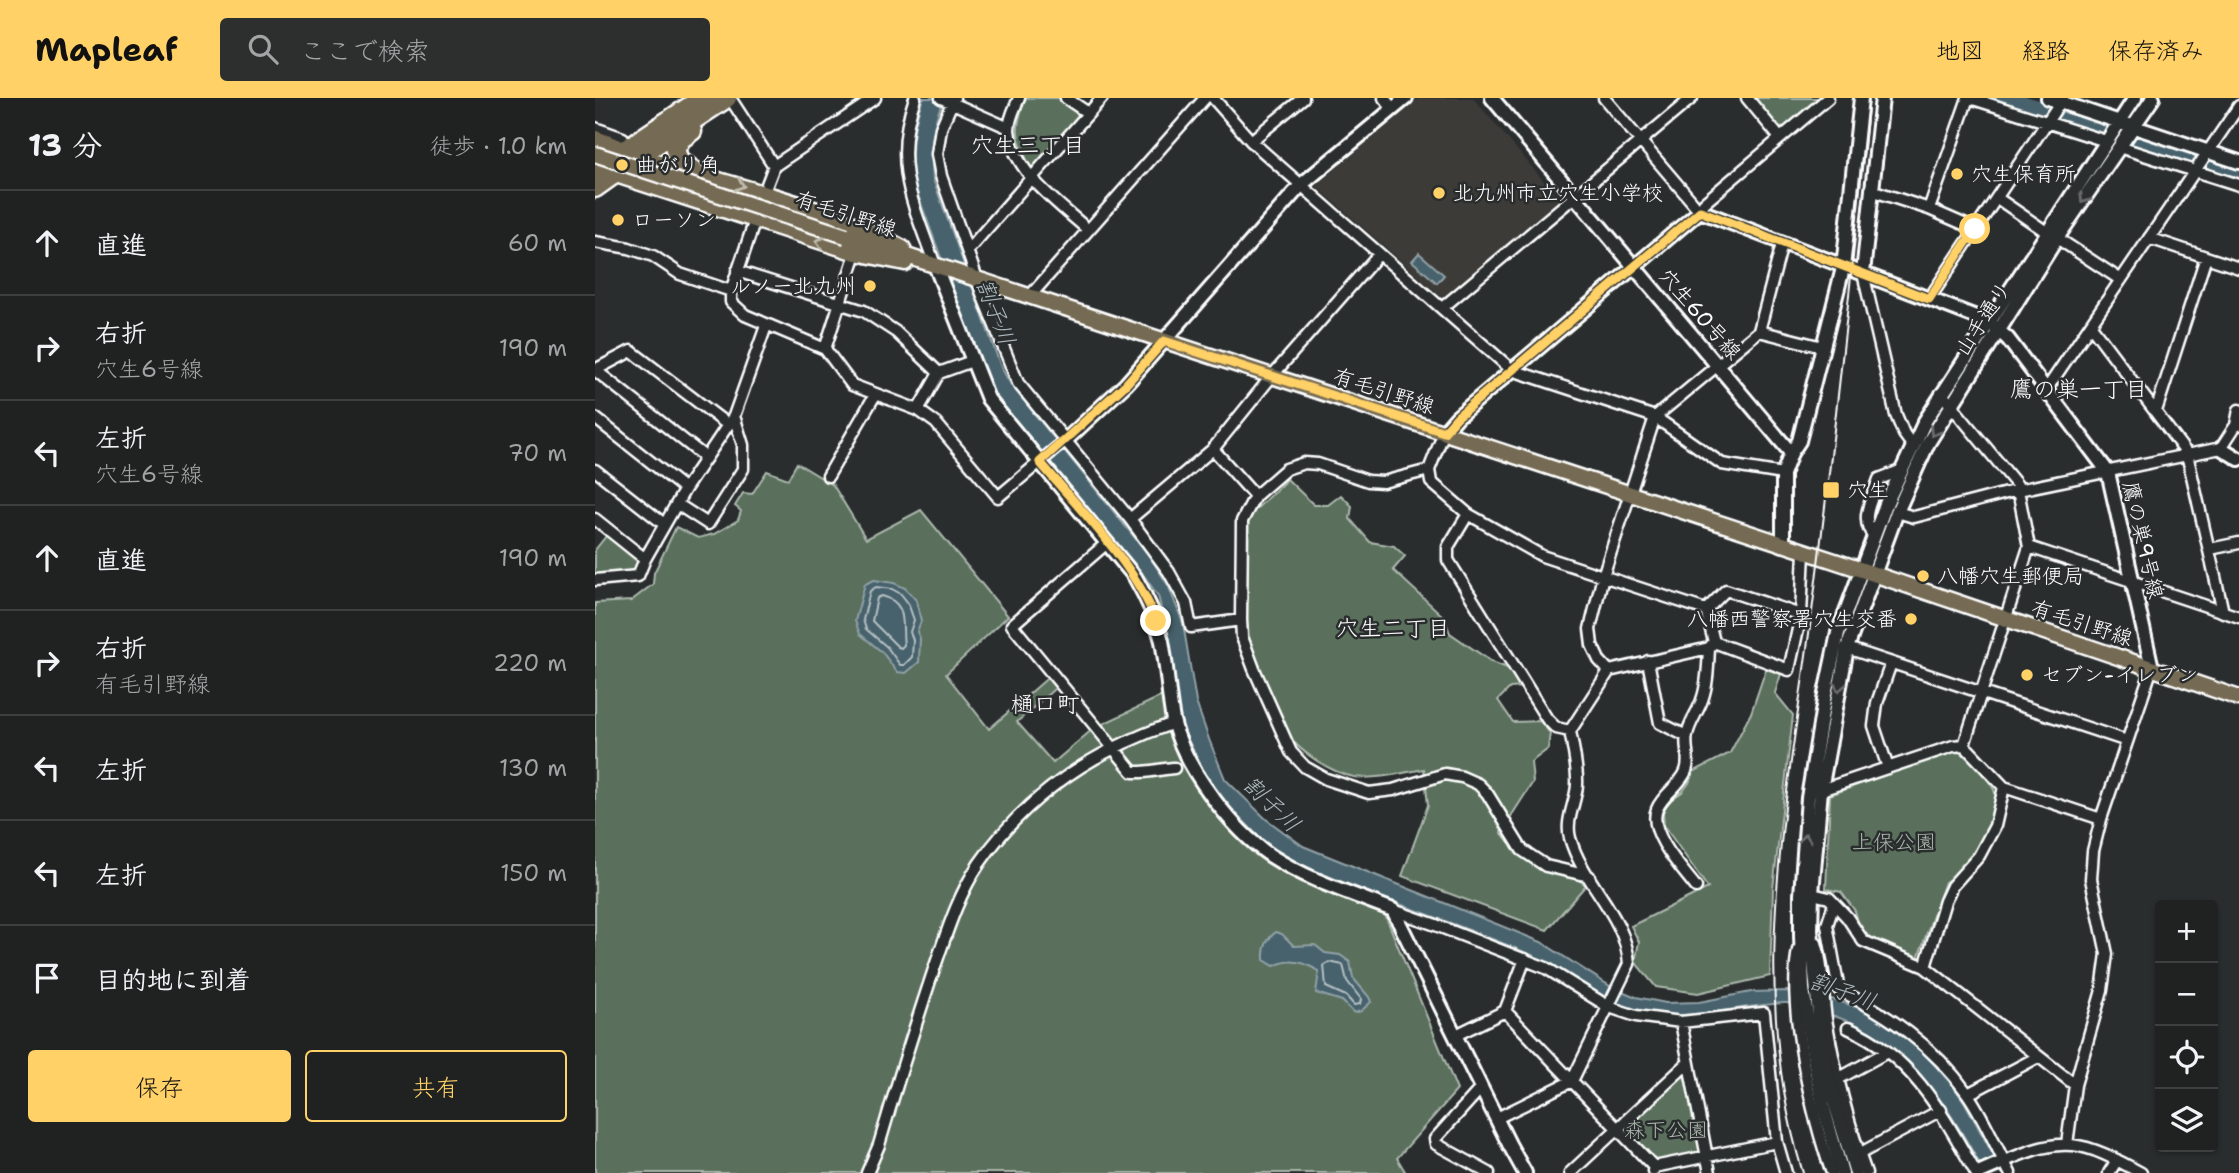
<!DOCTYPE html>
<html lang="ja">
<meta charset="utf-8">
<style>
:root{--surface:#202222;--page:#2d2f2f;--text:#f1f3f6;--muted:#a2a4a5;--line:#3d3f40;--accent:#ffd166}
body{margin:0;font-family:"Shantell Sans","Klee One",sans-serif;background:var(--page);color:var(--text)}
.controls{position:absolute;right:21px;bottom:21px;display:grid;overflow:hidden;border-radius:7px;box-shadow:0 2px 5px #0004}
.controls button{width:63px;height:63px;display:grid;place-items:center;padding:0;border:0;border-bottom:2px solid var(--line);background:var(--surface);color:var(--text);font:35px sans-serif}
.stop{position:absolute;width:21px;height:21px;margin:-16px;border:5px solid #ffd166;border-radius:50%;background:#fff}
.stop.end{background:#ffd166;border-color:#fff;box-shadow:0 2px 7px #0008}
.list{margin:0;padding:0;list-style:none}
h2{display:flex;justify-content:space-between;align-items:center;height:91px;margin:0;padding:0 28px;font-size:30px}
h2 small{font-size:23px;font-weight:400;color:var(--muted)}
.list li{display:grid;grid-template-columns:46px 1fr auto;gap:21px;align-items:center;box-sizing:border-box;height:105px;padding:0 28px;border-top:2px solid var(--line)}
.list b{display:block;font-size:26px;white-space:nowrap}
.list p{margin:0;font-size:23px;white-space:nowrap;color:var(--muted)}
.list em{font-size:23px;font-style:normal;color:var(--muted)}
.actions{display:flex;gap:14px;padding:21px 28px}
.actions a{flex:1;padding:16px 0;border:2px solid var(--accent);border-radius:7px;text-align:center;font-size:24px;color:var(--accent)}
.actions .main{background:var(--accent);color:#111}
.icon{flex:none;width:38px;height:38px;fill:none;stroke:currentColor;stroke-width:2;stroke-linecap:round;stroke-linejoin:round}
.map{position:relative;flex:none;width:1644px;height:1075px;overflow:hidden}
header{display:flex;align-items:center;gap:42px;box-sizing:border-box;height:98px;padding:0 35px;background:var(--accent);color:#111}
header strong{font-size:33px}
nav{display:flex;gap:38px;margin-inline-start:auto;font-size:24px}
.search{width:490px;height:63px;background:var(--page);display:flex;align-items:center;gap:18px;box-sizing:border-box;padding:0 24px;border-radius:7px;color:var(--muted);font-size:26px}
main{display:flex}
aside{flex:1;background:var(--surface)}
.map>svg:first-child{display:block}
.built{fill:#3d3b38}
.green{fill:#5a705c;stroke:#acb8ae;stroke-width:2}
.water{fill:#47626c;stroke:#91a1a7;stroke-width:2}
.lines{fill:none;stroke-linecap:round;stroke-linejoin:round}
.shore{stroke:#b5c0c4;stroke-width:2}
.river{stroke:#47626c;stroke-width:16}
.street-casing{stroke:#fff;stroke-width:15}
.secondary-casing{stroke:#fff;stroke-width:18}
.primary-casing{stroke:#fff;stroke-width:19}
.highway-casing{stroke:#fff;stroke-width:23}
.street{stroke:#2a2d2e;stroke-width:10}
.secondary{stroke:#2a2d2e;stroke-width:12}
.primary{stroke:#756b52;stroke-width:14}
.highway{stroke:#756b52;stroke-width:18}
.tram{stroke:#fff;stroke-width:2}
.primary-bridge-casing{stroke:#fff;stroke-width:19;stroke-linecap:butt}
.primary-bridge{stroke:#756b52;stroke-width:14}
.oneway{stroke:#c1bcb1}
.oneway2{stroke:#6a6c6d}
.route{stroke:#ffd166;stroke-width:9}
.poi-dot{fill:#ffd166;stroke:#2a2d2e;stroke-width:2.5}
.labels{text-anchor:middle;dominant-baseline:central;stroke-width:5;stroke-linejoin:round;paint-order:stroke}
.poi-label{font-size:21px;fill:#fff;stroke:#2a2d2e;text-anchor:start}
.street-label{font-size:21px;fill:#fff;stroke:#2a2d2e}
.park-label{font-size:21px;fill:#acb8ae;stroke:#2a2d2e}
.neighbourhood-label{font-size:23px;fill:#fff;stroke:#2a2d2e}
.water-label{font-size:23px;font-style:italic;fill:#acb8bd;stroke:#2a2d2e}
</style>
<header>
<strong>Mapleaf</strong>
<div class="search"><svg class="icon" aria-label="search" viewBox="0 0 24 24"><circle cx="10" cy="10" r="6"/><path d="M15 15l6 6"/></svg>ここで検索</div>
<nav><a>地図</a><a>経路</a><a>保存済み</a></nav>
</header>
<main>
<aside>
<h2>13 分<small>徒歩 · 1.0 km</small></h2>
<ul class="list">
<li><svg class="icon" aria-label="ahead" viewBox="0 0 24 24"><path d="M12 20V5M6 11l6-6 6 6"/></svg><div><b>直進</b></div><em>60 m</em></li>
<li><svg class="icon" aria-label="right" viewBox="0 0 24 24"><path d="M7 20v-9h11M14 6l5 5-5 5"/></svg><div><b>右折</b><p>穴生6号線</p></div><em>190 m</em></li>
<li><svg class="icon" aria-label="left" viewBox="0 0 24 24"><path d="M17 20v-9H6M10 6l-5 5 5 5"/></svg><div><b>左折</b><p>穴生6号線</p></div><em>70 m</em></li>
<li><svg class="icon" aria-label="ahead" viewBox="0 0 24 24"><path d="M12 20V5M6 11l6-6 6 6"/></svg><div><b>直進</b></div><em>190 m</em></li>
<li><svg class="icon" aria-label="right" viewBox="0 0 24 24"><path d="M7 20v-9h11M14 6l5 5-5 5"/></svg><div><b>右折</b><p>有毛引野線</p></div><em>220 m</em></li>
<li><svg class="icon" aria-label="left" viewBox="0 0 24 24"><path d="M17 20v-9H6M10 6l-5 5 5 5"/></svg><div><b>左折</b></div><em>130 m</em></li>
<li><svg class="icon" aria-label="left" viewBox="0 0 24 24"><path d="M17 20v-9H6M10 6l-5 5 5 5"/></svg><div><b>左折</b></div><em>150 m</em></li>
<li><svg class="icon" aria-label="arrive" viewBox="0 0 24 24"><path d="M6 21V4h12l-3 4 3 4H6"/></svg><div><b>目的地に到着</b></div></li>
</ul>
<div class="actions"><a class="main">保存</a><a>共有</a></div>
</aside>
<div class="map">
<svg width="1644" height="1075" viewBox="0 0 1644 1075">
<rect width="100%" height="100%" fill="#2a2d2e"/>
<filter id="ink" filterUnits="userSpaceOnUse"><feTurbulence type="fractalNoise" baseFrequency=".0143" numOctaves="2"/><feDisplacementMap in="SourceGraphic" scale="14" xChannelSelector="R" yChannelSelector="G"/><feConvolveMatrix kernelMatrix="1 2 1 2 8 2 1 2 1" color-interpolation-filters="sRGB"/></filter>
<g filter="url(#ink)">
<path class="built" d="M824,0H878L965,102L849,201L721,88Z"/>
<path class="green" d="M431,0H465L484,13V18L439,69H435C421,37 418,33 431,0Z
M1156,0H1225L1187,33H1184Z
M202,365L238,387L271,441L326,412L413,518L351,576L394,631L457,576L466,585L422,624L458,665L499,630L567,598L571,625L588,664L665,755L789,814L862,992L802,1060L811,1075H0V505L36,503L58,486L59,475L81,429L103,440L119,436L143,422L146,413L140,408L148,395L157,396L172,373L193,381Z
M692,381L719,407H733L746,397L757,408L755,421L775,444L799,448L810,458L798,472L849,519L855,535L897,564L925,575L929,589L915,590L903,602L918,624L945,623L955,635L953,651L936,664L938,684L906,734C919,751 933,766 954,774C967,779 979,777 991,787L952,832L807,778L833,707L829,671C807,675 781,682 759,679C734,674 706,654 691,636L650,537L649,423Z
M12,437L45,464L44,471L39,475L0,478V452Z
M1171,571L1186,576L1180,595L1198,617L1178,791L1175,878L1103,895L1061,889L1040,864L1044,844L1036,828L1113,790L1069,728L1068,714L1071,705L1087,694L1094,685L1098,674L1135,655L1156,615Z
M1359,652C1371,656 1376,663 1384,672C1390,679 1398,686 1400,695C1403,723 1374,770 1350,784L1323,860L1291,845L1277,841L1266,833L1260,813L1246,794L1231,791L1235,697Z
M1086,975L1090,977L1105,1052L1102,1056L1065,1063L1060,1061L1031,1033L1032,1028Z"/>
<path class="water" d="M328,0H349C336,30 335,48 338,81L406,269L416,287L553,456L573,487L588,525L601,604L615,644L630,681L671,721L708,748L946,844L1015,888L1041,899L1071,905L1104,904L1156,894L1194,893L1241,902L1272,913L1303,933L1330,956L1358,988L1370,1005L1408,1075H1390C1350,1004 1314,940 1230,915C1218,912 1201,904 1189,905C1131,909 1085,928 1027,908C993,896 966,870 934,856C861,825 785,800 711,771L688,758L662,737L618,691L590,636L580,606L575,543L563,498L550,479L398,296L388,274L319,86C314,56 317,29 328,0Z
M824,155L849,177L842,185L817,163Z
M279,482L299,485L310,490L321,502L326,523L322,534L325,540L324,564L311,575L302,574L287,554L265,536L260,523L270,486Z
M681,834L687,836L699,848L720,847L730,855L745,857L755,864L758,880L774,899L776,904L766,913L759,915L747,903L721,895L724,874C710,863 695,860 679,868L669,862C668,850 671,841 681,834Z"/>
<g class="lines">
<path class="shore" d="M281,489L297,491L306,496L313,505L319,522L315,534L318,542L317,559L309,567H305L292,549L271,531L268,522L275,493Z
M287,498C314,505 306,526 309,547L306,550L303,549L277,523L282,500Z
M734,864L748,867L752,883L766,901L765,906L759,907L751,898L731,889L729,867Z"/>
<path class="river" d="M1408,0L1511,30L1550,47L1644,77"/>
<g class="street-casing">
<path id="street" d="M135,0L179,68
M320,0C297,65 318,106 340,167
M346,0L414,30
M359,0L346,30L342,56L346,78L389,201L423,285L535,421L574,474L591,505L596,529L646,522
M424,0C420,10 414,20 414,32C417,73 464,106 492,131
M471,0L493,15
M618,0L656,43L917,272L1060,319L1127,366L1188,376
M789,0L798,11
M1009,0L1105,113L1109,105L1233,0
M1152,0L1185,40
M1375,0L1511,43
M0,30L28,40L30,52
M656,43L708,0
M1524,49L1644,87
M1276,92L1334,111L1380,131
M169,94L179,68L280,0
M1402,100L1453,135
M1334,111L1373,0
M160,122L136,193V204L150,217L230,251L257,287L323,312L341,325L403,399L471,342
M1462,140L1526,182
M1554,140L1644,170
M0,144L34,150L58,158L85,176L136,193
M373,152L507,0
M142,173L269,213L301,234L344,275
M1268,175L1301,317L1309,336L1317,347
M435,198L610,0
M1334,201L1468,0
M847,210L1097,0
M1496,228L1592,356L1628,514
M1164,233L1227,249
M230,251L261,155
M0,272L36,253L133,327
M0,272L111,360
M1451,292L1644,8
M1346,295L1422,387L1434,449L1369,647
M323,312L344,275L377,263
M1561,313L1611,159
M0,320L90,391
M1641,327L1644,312
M849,334L834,372L836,384L873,416L947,458L1111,512L1119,544
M618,351L660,398
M0,372L69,426
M834,372L788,384L773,383L723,366L709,365L691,371L660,398L647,423L646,522L647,539L659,571L696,654L710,669L731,681L774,695L798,692L850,676L867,679L883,686L892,695L927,752L951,768L994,778
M233,378L280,297
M82,406L113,426L148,371V347L139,318
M1302,414L1319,419L1423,392L1626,350L1641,327H1644
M873,416L853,449V462L952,621L961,630L975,633
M0,421L50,461L90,391L139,318L171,228
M535,421L618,351L676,279L784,156
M1279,438C1263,421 1278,400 1284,381L1305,373
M512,445L417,527L538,674C552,675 565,671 579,670
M1434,449L1644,519
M1615,451L1644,445
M0,482L43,478L50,461
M1111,512L1131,492L1206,517
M1119,544L1194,572L1206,517L1209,454
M1252,550L1532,643
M1053,563L1065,625L1091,638
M1014,573L1004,562L997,547L995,531L1008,478L1060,319L1164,233L1187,146
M1293,670L1279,628L1282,605L1296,565
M1409,689L1506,721
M1226,692L1358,648L1369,647
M1101,789C1088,772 1052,734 1062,711C1068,696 1085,688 1091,673C1096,661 1089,649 1092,637C1094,625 1103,614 1107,602C1113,586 1113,567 1114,550
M1213,795L1234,800L1252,819L1268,843L1330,869L1480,987
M1239,806L1232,827L1244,892C1294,917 1339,948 1372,995C1389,1019 1401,1049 1415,1075
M798,812L838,826L951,870L1014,909L1041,918L1086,924L1169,915L1182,1044L1191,1075
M1221,845C1229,869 1227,896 1231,921C1240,974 1253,1025 1271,1075
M1203,852C1192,909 1217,1020 1237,1075
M1330,869L1350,803L1357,788L1384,758L1400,728L1409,689L1369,647
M910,913L1059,1069
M1086,924L1115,1075
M1253,930C1318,958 1348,1017 1381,1075
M861,937L910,913L930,861
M1243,981L1292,954
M886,990L840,1041L841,1046L894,1075
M1373,996L1443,959
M902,1020L977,983L1034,866C1031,817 988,786 975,740C970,722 981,704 982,687C983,670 978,650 975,633L1014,573L1114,550L1119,544
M1472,1046L1480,987L1507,892L1512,856L1496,781L1498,753L1506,721L1557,570
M1264,1056L1346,1012
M1406,1065C1469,1036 1488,1043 1546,1075
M1058,1073L1059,1069L1182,1044
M272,1075L284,1047C301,989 319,931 338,874C351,837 362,799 384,766C432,696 500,652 579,625
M975,1075L1093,965
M1514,1075L1522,1062"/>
</g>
<g class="secondary-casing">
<path id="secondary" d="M897,0L1196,355L1188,376V447
M1453,0L1644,64
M340,167L393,301L540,479C552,500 561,519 567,543C572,569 573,596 578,622C588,668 637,732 676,758C713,782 757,796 798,812L914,1046L930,1075
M1268,175L1287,0
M849,334L862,319L1105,113L1394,224L1413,241L1513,374L1557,570
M471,342L531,286L706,87L811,0
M1626,350L1644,361
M1196,355L1204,343L1248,170L1266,0
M1247,1075L1228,1008L1217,951L1208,891L1206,838V797L1213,700L1230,596L1243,535L1291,406L1330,323L1540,0
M1261,1075L1240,1006L1227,949L1216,832L1217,795L1226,692L1252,550L1302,414L1333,345L1462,140L1558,0
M1383,1075L1406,1065"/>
</g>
<g class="primary-casing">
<path id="primary" d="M0,40C15,45 30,52 45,58C133,88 226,104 308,150
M12,74L261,155L310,165
M251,138L1267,472L1644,600"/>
</g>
<g class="highway-casing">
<path id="highway" d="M97,33L86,41L80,52L84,62L99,73
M0,72L107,0
M0,90L56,50L132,0"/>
</g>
<use href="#street" class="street"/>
<use href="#secondary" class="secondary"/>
<use href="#primary" class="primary"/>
<use href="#highway" class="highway"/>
<path class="tram" d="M1208,1075C1149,885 1195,689 1219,498C1240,332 1258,166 1274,0"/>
<g class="primary-bridge-casing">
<path id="primary-bridge" d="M0,56L251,138"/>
</g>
<use href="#primary-bridge" class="primary-bridge"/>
</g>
<defs><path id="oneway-chevron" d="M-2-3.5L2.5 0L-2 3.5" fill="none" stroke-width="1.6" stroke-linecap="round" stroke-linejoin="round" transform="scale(1.75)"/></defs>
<g class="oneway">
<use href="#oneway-chevron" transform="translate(145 87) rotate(17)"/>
<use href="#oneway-chevron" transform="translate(225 144) rotate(-162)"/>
</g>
<g class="oneway2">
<use href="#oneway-chevron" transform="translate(1489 101) rotate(124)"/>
<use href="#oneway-chevron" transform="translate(1339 334) rotate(121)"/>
<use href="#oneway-chevron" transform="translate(1244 589) rotate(101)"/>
<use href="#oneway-chevron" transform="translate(1210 740) rotate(-86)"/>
</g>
</g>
<g class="lines" filter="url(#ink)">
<path class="route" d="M561,523C539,464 485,412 445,364L531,286L569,243L849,334L862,319L1105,113L1334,201L1380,131"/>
</g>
<g class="poi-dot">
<circle cx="27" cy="67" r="7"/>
<circle cx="1362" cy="76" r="7"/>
<circle cx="844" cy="95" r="7"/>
<circle cx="23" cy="122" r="7"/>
<circle cx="275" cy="188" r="7"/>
<rect x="1227" y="383" width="18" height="18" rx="3.5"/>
<circle cx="1328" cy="478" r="7"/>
<circle cx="1316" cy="521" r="7"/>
<circle cx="1432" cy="577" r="7"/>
</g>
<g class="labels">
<g class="poi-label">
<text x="41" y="67">曲がり角</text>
<text x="1376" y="76">穴生保育所</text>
<text x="858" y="95">北九州市立穴生小学校</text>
<text x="37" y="122">ローソン</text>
<text x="261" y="188" text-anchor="end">ルノー北九州</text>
<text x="1252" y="392">穴生</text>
<text x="1342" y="478">八幡穴生郵便局</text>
<text x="1302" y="521" text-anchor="end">八幡西警察署穴生交番</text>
<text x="1446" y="577">セブン-イレブン</text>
</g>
<g class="street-label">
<text transform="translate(251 116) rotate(18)">有毛引野線</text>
<text transform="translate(1105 216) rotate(49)">穴生60号線</text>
<text transform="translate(1388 221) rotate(-57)">山手通り</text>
<text transform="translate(789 293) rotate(18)">有毛引野線</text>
<text transform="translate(1548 442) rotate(77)">鷹の巣9号線</text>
<text transform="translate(1487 525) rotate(18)">有毛引野線</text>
</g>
<g class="park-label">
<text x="1299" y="744">上保公園</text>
<text x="1071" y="1032">森下公園</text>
</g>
<g class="neighbourhood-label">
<text x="433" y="47">穴生三丁目</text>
<text x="1484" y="291">鷹の巣一丁目</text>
<text x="798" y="530">穴生二丁目</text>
<text x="450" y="606">樋口町</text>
</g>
<g class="water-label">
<text transform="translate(401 214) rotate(69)">割子川</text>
<text transform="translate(677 706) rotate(44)">割子川</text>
<text transform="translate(1248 893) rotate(20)">割子川</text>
</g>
</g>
</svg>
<div class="controls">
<button>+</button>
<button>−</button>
<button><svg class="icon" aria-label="locate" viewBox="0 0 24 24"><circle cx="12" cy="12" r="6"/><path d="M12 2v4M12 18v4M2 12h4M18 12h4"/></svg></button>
<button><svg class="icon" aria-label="layers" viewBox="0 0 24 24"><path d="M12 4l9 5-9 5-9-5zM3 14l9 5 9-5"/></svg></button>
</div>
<div class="stop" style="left:1380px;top:131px"></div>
<div class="stop end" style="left:561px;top:523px"></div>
</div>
</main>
